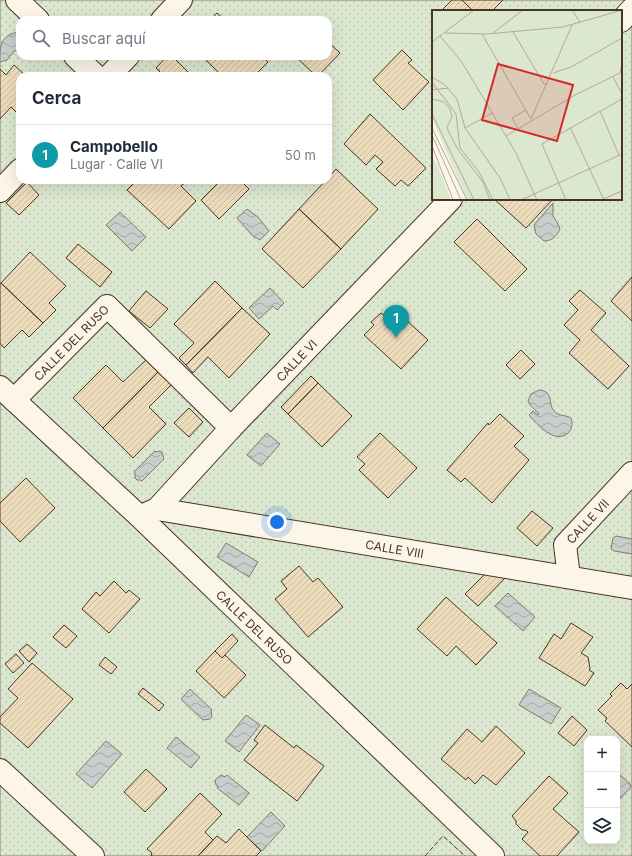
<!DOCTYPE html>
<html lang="es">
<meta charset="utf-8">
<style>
:root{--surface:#fff;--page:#f2f2f3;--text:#1f2937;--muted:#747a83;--line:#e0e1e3;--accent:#0b8043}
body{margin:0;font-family:Inter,sans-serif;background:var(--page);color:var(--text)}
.controls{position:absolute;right:12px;bottom:12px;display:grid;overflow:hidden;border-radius:8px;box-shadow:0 4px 16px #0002}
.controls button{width:36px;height:36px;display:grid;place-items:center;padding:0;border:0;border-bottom:1px solid var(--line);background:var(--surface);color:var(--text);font:20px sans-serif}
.you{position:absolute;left:277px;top:522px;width:14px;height:14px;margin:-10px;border:3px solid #fff;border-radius:50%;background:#1a73e8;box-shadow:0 0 0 6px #1a73e833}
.badge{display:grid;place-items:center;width:26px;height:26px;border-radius:50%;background:var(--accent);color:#fff;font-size:13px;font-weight:700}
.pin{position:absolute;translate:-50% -33px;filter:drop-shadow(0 1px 2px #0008)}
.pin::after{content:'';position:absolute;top:21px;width:14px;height:12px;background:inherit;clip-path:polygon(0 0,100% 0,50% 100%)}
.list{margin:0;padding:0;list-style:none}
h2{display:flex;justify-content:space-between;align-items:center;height:52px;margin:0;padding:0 16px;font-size:17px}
h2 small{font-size:13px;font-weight:400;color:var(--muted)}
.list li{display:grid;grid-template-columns:26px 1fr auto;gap:12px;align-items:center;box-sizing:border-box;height:60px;padding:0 16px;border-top:1px solid var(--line)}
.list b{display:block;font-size:15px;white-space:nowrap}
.list p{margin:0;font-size:13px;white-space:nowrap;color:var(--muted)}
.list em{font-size:13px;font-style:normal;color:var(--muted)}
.icon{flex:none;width:22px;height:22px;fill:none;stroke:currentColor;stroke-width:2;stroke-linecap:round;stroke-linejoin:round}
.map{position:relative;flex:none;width:632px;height:856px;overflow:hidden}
.search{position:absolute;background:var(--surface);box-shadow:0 4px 16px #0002;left:16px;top:16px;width:316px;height:44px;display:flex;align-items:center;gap:10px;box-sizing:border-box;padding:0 14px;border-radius:12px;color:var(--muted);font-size:15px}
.panel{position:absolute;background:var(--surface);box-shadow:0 4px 16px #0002;left:16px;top:72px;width:316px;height:112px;border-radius:12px}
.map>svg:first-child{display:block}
.park{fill:url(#park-dots);stroke:#887966;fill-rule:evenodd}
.water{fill:url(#water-waves);stroke:#887966}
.building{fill:url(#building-hatch);stroke:#4a3520}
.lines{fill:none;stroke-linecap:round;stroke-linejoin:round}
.minor-casing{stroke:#4a3520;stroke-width:24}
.minor{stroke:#fbf6e9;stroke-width:22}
.fence{stroke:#4a3520;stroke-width:1;stroke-dasharray:5 2;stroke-linecap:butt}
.labels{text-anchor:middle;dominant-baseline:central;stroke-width:3;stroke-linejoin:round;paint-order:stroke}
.street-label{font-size:12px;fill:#4a3520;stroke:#fbf6e9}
.inset-road{fill:none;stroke:#b4a999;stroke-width:1}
.view{fill:#d62828;fill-opacity:0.15;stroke:#d62828;stroke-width:2}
.inset-edge{fill:none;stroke:#4a3520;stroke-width:2}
</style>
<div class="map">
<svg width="632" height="856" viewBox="0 0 632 856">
<defs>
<pattern id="park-dots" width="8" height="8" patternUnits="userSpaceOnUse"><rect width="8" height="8" fill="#dce7d0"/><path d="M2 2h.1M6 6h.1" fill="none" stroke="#bec7b2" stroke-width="1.8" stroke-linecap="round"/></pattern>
<pattern id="water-waves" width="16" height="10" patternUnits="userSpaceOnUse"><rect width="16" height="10" fill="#c9cecd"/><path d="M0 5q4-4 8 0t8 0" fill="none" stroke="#a5a8a6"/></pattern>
<pattern id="building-hatch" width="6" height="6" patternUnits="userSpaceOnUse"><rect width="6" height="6" fill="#ecdcbc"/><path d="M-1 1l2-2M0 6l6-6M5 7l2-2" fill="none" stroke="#ccbda1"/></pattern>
</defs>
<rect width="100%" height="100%" fill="#fbf6e9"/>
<path class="park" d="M0,0H632V856H0ZM433,11H621V199H433ZM20,20H328V56H20ZM20,76H328V180H20ZM587,739H617V841H587Z"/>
<path class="water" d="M18,32L20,33V50L14,51L7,60L0,62C0,46 0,36 18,32Z
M553,203V216L557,222L560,229C557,236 552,241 544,241L536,234L534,225Z
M247,209L258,217L269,231L260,240L253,236L237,218Z
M120,212L146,237L132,251L106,225Z
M270,288L284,303L277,310L273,306L259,319L249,308Z
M539,390C555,391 547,405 555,412C559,416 566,415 571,418C573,424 572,429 568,433C555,445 537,424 529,415L533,411L538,415L539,414L530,405L528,401L531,394Z
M267,433L280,444L261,466L247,455Z
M155,451L156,452L159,451L162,452L164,459L142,481L140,480H137L135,478V473L134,472Z
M616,536L632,539V554L614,551L611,549L613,538Z
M226,543L258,562L249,577L217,557Z
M508,593L535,617L523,631L495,606Z
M190,689L212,710L211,711L212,716L210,719L203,720L181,699Z
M529,689L561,708L551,724L519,705Z
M246,715L260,725L239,752L225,741Z
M176,737L200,757L191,768L167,748Z
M106,741L122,754L92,788L76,774Z
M221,775L225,777L227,775L249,793L239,805L217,788L218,786L216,785L215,780Z
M620,775L630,784L631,787L617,802V777Z
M271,812L285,826L262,851L247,837Z"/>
<path class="building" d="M452,0H462L473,11H441Z
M462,0H503L494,9L496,11H473Z
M217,13L225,20H210Z
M328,42L340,53L318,76H316L295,56H328Z
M402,50L412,60L408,63L429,82L403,110L373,80Z
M167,56H172L192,76H155L160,71L156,68Z
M202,56H261L268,62L254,76H222Z
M14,65L26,76H20V110L17,113L11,107L0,119V69L6,75Z
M370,114L426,168L408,186L401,180L395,186L376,169L383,162L375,155L366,165L344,144Z
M336,169L378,209L341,249L299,209L326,180H328V178Z
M137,180H184L186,182L181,186L196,201L169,229L127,190Z
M221,180H240L249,189L219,219L201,200Z
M27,182L39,195L19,215L6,203Z
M494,199H553L526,228Z
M299,209L341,249L303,288L262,249Z
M477,219L527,269L505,291L454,242Z
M78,244L112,272L100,287L66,258Z
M30,252L66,286L49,303L56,310L43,323L1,283Z
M632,277V321L611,301Z
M215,281L242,308L186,365L179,358L194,343L174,324Z
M1,283L43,323L29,337L22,330L4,348L0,343V284Z
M580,290L606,313L591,330L629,366L608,389L569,353L580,340L564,325L578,310L569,301Z
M146,291L168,309L150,328L129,311Z
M392,307L428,340L401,369L364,335L374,325L371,322L381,313L384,315Z
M242,308L270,334L229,378L208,357L193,373L186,365Z
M521,350L535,364L520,379L506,365Z
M147,359L159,371L103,428L73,398L106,365L123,382Z
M159,371L172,384L149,407L166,424L133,458L103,428Z
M311,376L318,383L288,414L281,407Z
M318,383L352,416L322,447L288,414Z
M189,408L203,422L189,437L174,423Z
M500,414L524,436L514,446L529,460L492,503L465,478L461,482L447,470L488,423L489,425Z
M380,433L417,468L388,498L359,470L365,464L357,457Z
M26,478L55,508L20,542L0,521V503Z
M532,511L553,528L537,546L517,528Z
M299,566L313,582L318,578L343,607L308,637L275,599L287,589L281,581Z
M485,574L506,577L478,606L465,594Z
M114,581L126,593L129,590L140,599L109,633L82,609L96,592L100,596Z
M446,597L497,643L476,665L456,646L447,656L417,629Z
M571,623L593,637L581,653L588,657L590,669L589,670L594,673L585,686L539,658L554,634L561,639Z
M64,625L77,636L66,648L53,637Z
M232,634L238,641L222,658L215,651Z
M27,644L37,653L29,662L19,651Z
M215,651L222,658L225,655L246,675L224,698L196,671Z
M16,654L24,663L13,673L5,664Z
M105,657L117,667L111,674L99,665Z
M32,663L73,699L28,748L0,723V717L18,698L8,689Z
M621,683L627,689L632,684V747L605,721L607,718L598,710L612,696L610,694Z
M143,688L164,705L159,711L138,694Z
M572,716L587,730L574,746L558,733Z
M265,725L294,748L296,745L324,766L297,801L244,760L258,743L254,740Z
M496,726L525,753L496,785L483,775L475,784L468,777L466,780L441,759L467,729L482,742Z
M146,769L167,789L145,812L124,792Z
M549,776L568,793L553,809L579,832L557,856H540L522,839L528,832L525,830H522L516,824V821L512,816Z
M200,793L222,814L205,832L213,840L198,856H151L152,853L147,849Z
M239,829L261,851L256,856H198L217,836L226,843Z"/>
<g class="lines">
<g class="minor-casing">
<g id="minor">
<path d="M17,0L38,20"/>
<path d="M162,20L181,0"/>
<path d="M621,21L632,9"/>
<path d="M75,56L96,76"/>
<path d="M109,76L128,56"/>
<path d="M0,191L20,170"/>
<path id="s1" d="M0,387L140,517L493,856"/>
<path id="s2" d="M14,400L107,306L231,428"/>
<path id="s3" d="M157,509L632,588"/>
<path id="s4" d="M146,514L157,509L231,428L451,199"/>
<path id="s5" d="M569,577L565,545L632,473"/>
<path d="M0,770L93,856"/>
</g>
</g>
<use href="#minor" class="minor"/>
<path class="fence" d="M425,856L443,836L465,856"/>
</g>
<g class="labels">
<g class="street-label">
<text stroke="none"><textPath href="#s2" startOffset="81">CALLE DEL RUSO</textPath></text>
<text stroke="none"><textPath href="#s4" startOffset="216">CALLE VI</textPath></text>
<text stroke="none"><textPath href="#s5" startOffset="65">CALLE VII</textPath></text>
<text stroke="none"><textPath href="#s3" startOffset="241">CALLE VIII</textPath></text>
<text stroke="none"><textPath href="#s1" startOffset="350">CALLE DEL RUSO</textPath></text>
</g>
</g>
<g transform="translate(432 10)">
<rect width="190" height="190" fill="#fbf6e9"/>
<path d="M0,146L6,156L19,190H0Z" fill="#dce7d0"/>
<path d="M0,0H190V190H35L0,108Z" fill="#dce7d0"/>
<path class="inset-road" d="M140,0L148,12M81,22L112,74H115M13,23L55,24L131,17L190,0M61,23L91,0M50,24L99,109M8,26L29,51L40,69L84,143L105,190M0,32L42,0M121,63L139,57L190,28M0,67L13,75L25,89L33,118L68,168L78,190M181,67L190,84M0,72L10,86M0,80L16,78M10,85L24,104L28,138L47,162L61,190M0,89L12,92L18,99L20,107L15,117L18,125L27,141L51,172L58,190M168,101L187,145M0,104L42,190M99,109L140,15M138,117L172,190M0,118L35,190M33,118L60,103M86,118L80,108L94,100M0,125L29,190M74,126L143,85L188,63L190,53M0,136L21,190M171,189L190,181M89,190L190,144M134,190L110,134L190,89"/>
<path class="view" d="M66,54L141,75L125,131L50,110Z"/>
<rect width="190" height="190" class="inset-edge"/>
</g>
</svg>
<div class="controls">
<button>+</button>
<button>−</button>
<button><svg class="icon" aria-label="layers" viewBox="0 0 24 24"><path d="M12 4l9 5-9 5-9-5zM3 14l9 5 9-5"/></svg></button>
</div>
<div class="you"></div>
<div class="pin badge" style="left:396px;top:338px;background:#0f9aa8">1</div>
<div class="search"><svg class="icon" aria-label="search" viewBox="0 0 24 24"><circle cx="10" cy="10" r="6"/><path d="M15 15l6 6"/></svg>Buscar aquí</div>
<section class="panel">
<h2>Cerca<small></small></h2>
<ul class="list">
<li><span class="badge" style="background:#0f9aa8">1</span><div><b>Campobello</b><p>Lugar · Calle VI</p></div><em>50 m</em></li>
</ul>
</section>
</div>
